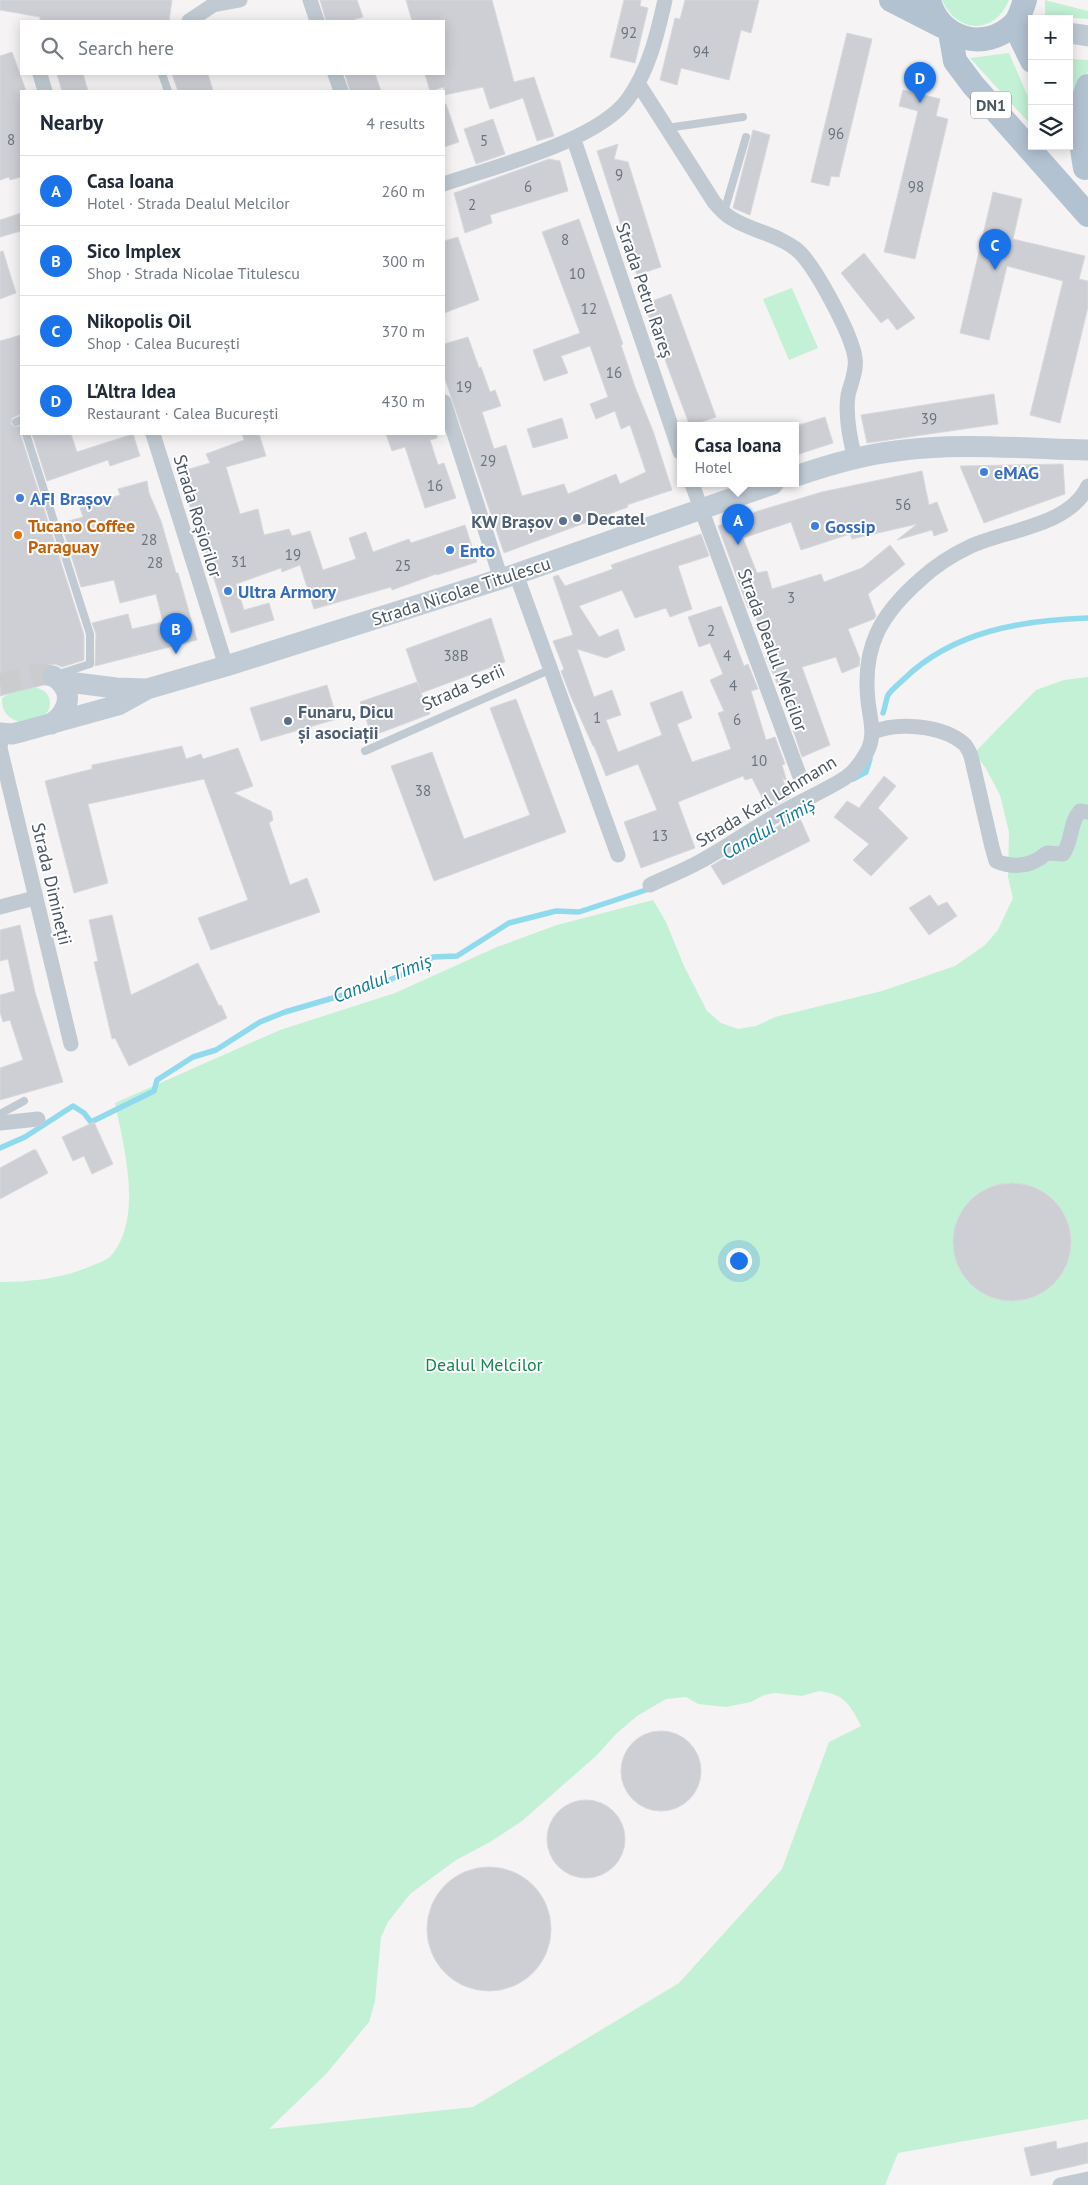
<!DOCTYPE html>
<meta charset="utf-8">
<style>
:root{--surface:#fff;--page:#f2f2f3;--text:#1f2937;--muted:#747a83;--line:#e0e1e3;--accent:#1a73e8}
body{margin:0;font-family:"PT Sans",sans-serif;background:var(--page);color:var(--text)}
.controls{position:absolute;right:15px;top:15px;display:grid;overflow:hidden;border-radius:0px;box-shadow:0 2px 12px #0003}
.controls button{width:45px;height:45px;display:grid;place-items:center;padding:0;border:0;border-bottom:1px solid var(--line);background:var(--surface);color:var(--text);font:25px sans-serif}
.you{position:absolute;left:738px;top:1260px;width:18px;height:18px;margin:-12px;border:4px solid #fff;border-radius:50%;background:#1a73e8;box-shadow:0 0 0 8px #1a73e833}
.badge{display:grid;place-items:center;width:32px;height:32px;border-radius:50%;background:var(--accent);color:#fff;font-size:16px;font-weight:700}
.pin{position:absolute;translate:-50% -41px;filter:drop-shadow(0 1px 2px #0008)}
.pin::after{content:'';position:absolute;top:26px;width:18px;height:15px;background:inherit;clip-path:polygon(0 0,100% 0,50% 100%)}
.popup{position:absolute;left:677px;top:422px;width:122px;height:65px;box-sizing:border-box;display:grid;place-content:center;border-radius:0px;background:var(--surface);filter:drop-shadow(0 1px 4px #0005);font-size:16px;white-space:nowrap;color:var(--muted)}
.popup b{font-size:19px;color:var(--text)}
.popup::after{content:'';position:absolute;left:50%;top:100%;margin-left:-10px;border:10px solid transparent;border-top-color:var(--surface)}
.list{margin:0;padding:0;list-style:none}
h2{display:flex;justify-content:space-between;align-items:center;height:65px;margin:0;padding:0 20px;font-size:21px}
h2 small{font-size:16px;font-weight:400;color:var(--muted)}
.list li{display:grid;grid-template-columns:32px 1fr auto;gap:15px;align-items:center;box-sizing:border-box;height:70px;padding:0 20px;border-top:1px solid var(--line)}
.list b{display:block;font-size:19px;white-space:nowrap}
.list p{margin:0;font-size:16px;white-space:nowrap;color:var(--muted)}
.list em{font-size:16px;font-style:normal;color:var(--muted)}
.icon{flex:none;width:28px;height:28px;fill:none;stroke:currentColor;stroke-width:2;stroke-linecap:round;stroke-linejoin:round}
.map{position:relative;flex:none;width:1088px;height:2185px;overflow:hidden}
.search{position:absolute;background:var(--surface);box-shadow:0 2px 12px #0003;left:20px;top:20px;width:425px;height:55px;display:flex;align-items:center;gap:12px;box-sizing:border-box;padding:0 18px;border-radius:0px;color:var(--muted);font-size:19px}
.panel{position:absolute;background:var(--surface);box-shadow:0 2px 12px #0003;left:20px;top:90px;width:425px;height:345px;border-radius:0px}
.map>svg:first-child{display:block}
.green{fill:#c3f1d5;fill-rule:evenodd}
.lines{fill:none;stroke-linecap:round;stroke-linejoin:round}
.stream{stroke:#90daee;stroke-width:5.5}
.building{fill:#cdcfd5;stroke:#d7d9de}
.secondary-tunnel{stroke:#caccce;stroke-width:21;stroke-dasharray:21 11;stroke-linecap:butt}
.lane{stroke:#c1cad2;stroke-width:8}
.street{stroke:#c1cad2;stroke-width:15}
.secondary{stroke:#c1cbd6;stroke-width:21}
.primary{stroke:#b3c2d1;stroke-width:24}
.shop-dot{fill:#3f7fe0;stroke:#fff;stroke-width:2}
.service-dot{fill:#5c6f8a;stroke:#fff;stroke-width:2}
.food-dot{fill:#e8710a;stroke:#fff;stroke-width:2}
.labels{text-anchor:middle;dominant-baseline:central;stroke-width:4;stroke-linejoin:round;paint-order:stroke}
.number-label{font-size:15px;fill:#6b747e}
.shield{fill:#fff;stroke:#808990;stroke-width:1}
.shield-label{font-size:16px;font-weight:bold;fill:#4a5661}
.street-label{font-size:18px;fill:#4a5661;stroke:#fff}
.shop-label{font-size:18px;font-weight:bold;fill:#366cbe;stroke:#fff;text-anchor:start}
.service-label{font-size:18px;font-weight:bold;fill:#4e5e75;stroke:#fff;text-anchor:start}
.food-label{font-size:18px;font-weight:bold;fill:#c56008;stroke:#fff;text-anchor:start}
.park-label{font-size:18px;fill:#17864f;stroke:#fff}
.water-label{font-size:19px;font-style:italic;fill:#0c7c9b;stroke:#fff}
</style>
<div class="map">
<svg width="1088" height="2185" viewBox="0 0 1088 2185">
<rect width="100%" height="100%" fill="#f5f3f3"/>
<path class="green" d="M942,0H1009C995,35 957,34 942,0Z
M1045,0L1088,11V19L1045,16Z
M1009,53L1032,106V126L970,58Z
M1069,59L1088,60V72L1074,90L1069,104Z
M792,288L818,348L789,360L763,299Z
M1088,677V2119L898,2153L885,2185H0V1282C34,1282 65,1278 96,1264C101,1262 106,1260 110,1257C144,1219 124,1148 115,1103L280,1030L395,993L497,947L557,925L653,900L666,922L684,966L707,1011L721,1023L738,1029L756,1026L775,1017L882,991L955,966L985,945L998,930L1013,898L1008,877L1009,832L1000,795L985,767L974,753L1036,690L1064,680ZM819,1691C844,1694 850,1704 861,1726L829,1742L782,1869L679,1983L473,2107L269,2129L327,2073L369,2022L375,2001L381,1937L388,1922L410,1894L456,1860L490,1842L522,1821L596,1756L617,1733L637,1716L666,1699L686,1697L698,1704L726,1707L751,1702L764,1695L775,1693L802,1696Z
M35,687C42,690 47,691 49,698C58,725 0,735 2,698L9,694Z"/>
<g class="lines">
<path class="stream" d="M883,713C885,708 886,700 888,695C892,689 900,683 904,679C953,631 1023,620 1088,618
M853,779L866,772L870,759
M0,1148L25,1137L73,1106L84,1113L91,1122L154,1091L157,1080L193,1057L216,1050L260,1022L285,1012L374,986L409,972L433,957L457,956L509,923L556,911L579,912L652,888"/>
</g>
<path class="building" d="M0,0H172L169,21H40V17L0,10Z
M320,0H357L363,17L350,21H326Z
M406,0H492L514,82L534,77L554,136L537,141L523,98L490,109L483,87L444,95V87L430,91L425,74H444V21H412Z
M624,0H641L640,6L648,8L635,63L610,57Z
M685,0H759L751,33L741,30L729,80L681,68L677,85L660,80L675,18L680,19Z
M847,33L872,39L839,177L831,176L829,186L811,182Z
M12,52L26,91H21V177L10,180L9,177L0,180V56Z
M57,74H83L88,91H62Z
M172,74H208L213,91H178Z
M345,74H375L381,91H350Z
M903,90L940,99L936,116L948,119L915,259L884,252L918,111L899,106Z
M444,104H446L459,142L444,147Z
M493,119L505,154L476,164L464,129Z
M753,130L770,135L750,215L733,208Z
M618,144L614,159L628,162L661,267L637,275L597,151Z
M549,159L560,161L568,191L490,215L492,223L465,233L454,193Z
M993,192L1022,199L1013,239L1085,256L1079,279L1088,281V307L1060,423L1030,415L1063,281L1007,266L989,340L960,333Z
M21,213V231L0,237V220Z
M579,219L623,344L621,345L635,387L653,431L672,490L627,505L628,507L504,553L444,376V344L468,337L479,368L481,367L490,392L495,390L501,406L482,412L494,449L506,445L522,496L564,484L568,494L616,474L620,484L646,472L630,425L621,429L615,411L596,419L590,404L608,397L590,346L561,356L568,373L544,381L533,350L580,333L542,232Z
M458,237L479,300L444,313V241Z
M3,251L16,293L0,299V252Z
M864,253L915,318L897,330L888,318L881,323L841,273Z
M671,294L716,417L690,426L644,304Z
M21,335V414L12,418L11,424L15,427L21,426V436L84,635V660L62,667L55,664L48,665L41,674L44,685L0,696V341Z
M994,394L998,424L867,443L861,415Z
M825,417L833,443L796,455V426Z
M562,418L568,438L533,448L527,429Z
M32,434H71L77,452L133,434L140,456L110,466L108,460L47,481Z
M242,434H259L266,456L226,467L240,514L258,509L264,535L289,529L292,536L310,531L323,570L356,559L349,538L366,532L373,552L409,539L411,543L465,525L477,562L437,575L436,574L392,590L391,587L314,609L300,565L282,572L281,568L236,584L244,610L269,603L274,620L231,633L205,550L196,515L193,516L179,472L210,463L206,454L244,440Z
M386,434H437V438L430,440L438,465L444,463L456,498L425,508L405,447L392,451Z
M1063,464L1065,494L984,523L960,466Z
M922,471L929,505L937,502L948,531L934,536L932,530L897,540L917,524L852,539L850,534L801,550L791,522L743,538L757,573L767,571L772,589L821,574L824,582L862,568L890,545L905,564L868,594L876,616L874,619L848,629L860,659L859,666L842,673L836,657L802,667L830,745L802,757L793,730L796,729L766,657L770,655L754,612L748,608L718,526L758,511L822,492Z
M147,481L149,493L161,521L176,573H178L197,640L95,666L96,634L92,623L128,614L132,629L163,622L156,594L120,603L114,580L81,587L61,523L83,517L80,508L120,495L118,489Z
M701,534L709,556L678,566L692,609L670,617L666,608L635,618L622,590L579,606L599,637L618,629L625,650L606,658L577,649L594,697L612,690L621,715L606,720L618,752L662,735L650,703L682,691L692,718L677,724L692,762L731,749L718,713L724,711L710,680L723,674L710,643L699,647L688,617L721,606L744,666L748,664L758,689L751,691L766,740L775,737L785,764L782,765L787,782L782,778L790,797L768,809L752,778L745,780L743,776L678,802L695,848L641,868L624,822L657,810L638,764L606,776L594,746H593L571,697L561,671L564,669L553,641L573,635L553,577L558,575L565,586L613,569L611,565Z
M491,618L505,662L421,693L430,714L372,736L360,702L417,682L421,692L406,649Z
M327,685L337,719L261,741L250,708Z
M516,699L566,832L434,881L391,766L432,752L464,839L530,815L490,708Z
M182,746L186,759L201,754L203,759L238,748L253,786L234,793L271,811L273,820L269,823L290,885L307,878L320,912L211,950L198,918L248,900L204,779L88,804L108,883L74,893L45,781L92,769V765Z
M884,776L896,786L878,808L908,838L871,876L853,860L869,844L834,817L847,801L859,808Z
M798,814L810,841L723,885L711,866Z
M930,895L938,906L947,902L957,916L929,935L909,908Z
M112,915L131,995L198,963L219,1006L221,1005L227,1018L129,1066L115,1038L112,1039L94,962L98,961L89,920Z
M20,925L35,992L63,1082L0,1100V1068L23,1060L10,1020L3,1022L0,1012V995L15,991L8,959L0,961V930Z
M94,1122L113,1164L92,1174L84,1156L73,1161L62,1137Z
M33,1150H36L48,1173L0,1199V1168Z
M953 1242a59 59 0 1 1 118 0a59 59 0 1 1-118 0Z
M621 1771a40 40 0 1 1 80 0a40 40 0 1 1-80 0Z
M547 1839a39 39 0 1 1 78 0a39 39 0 1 1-78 0Z
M427 1929a62 62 0 1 1 124 0a62 62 0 1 1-124 0Z
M1056,2141L1057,2149L1088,2142V2163L1031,2176L1024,2148Z"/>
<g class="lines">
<path class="secondary-tunnel" d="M0,684L41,674L53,676"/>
<path class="lane" d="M162,74L168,91
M667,128L743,117
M724,212L746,137
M16,422L21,420
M26,434L90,634V664L59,674
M365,751L549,670
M0,1114L24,1101"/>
<path class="street" d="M310,0L317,21
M189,21L213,5L240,0
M40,74L45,91
M335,74L341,91
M638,83L714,202C719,208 724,214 731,218C751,231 777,234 796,249C814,263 852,335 855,358C857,370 851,383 848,395C845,416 850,439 855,459
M574,140L680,452
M444,184C493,167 598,141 628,99C649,70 657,35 665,0
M444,402L501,579
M153,434L226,666
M692,484L800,777
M516,574L618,855
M873,732C898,722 941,725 963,743C967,746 969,751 971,756L992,847L996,861C1015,869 1032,866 1047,853L1063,854C1073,840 1069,823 1080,811L1088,812
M2,733L0,748L71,1044
M650,885C667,877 685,870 701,861C727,847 750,830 775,816C798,802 823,792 845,778C854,772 862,761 867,752C876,735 870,719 868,701C862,646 881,614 921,579C936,565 952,555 971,546C1009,529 1069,526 1088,486
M0,907L35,898
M0,1123L38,1119
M1060,2185L1088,2179"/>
<path class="secondary" d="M1069,33L1088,36
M796,476C828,465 862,455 896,451C959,442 1025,449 1088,450
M60,681L116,688L146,689
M51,724C70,711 75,690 53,676
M0,733L12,734L24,731L118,705L147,689L226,666L516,574L773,484"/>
<path class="primary" d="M891,0L942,26
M929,0C938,39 985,53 1014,24C1020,18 1022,8 1025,0
M1014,24L1032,61
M950,32L955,61L973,85L1088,215
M1085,168C1080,139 1076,114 1088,86"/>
</g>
<g class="shop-dot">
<circle cx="984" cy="472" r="5"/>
<circle cx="20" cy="498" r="5"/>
<circle cx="815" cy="526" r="5"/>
<circle cx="450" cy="550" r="5"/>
<circle cx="228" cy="591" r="5"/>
</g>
<g class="service-dot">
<circle cx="577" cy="518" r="5"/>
<circle cx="563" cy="521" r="5"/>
<circle cx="288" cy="721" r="5"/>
</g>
<circle class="food-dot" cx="18" cy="535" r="5"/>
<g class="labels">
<g class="number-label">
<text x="629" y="32">92</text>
<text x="701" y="51">94</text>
<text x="836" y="133">96</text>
<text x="11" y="139">8</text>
<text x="484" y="140">5</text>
<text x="619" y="174">9</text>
<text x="528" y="186">6</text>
<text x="916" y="186">98</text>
<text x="472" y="204">2</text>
<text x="565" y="239">8</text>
<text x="577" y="273">10</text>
<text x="589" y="308">12</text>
<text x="614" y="372">16</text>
<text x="464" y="386">19</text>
<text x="929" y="418">39</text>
<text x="488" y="460">29</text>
<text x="435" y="485">16</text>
<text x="903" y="504">56</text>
<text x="149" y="539">28</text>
<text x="293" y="554">19</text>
<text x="239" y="561">31</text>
<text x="155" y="562">28</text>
<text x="403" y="565">25</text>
<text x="791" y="597">3</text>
<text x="711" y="630">2</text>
<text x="456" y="655">38B</text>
<text x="727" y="655">4</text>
<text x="733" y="685">4</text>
<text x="597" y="717">1</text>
<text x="737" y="719">6</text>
<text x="759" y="760">10</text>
<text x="423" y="790">38</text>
<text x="660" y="835">13</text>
</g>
<rect class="shield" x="971" y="91.5" width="40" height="27" rx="4"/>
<g class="shield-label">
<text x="991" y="105">DN1</text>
</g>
<g class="street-label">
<text transform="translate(645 290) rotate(71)">Strada Petru Rareș</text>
<text transform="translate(198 516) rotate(73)">Strada Roșiorilor</text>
<text transform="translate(461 591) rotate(-18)">Strada Nicolae Titulescu</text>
<text transform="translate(773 650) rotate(70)">Strada Dealul Melcilor</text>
<text transform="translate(463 687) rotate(-24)">Strada Serii</text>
<text transform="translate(766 801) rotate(-31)">Strada Karl Lehmann</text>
<text transform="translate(52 884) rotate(77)">Strada Dimineții</text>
</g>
<g class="shop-label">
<text x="994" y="472">eMAG</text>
<text x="30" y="498">AFI Brașov</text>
<text x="825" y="526">Gossip</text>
<text x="460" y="550">Ento</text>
<text x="238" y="591">Ultra Armory</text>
</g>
<g class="service-label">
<text x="587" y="518">Decatel</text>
<text x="553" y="521" text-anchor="end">KW Brașov</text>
<text x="298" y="711">Funaru, Dicu<tspan x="298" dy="21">și asociații</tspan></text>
</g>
<g class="food-label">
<text x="28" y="525">Tucano Coffee<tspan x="28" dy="21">Paraguay</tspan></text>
</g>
<g class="park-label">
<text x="484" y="1364">Dealul Melcilor</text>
</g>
<g class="water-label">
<text transform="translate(768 828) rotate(-30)">Canalul Timiș</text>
<text transform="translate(382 978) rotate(-21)">Canalul Timiș</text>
</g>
</g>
</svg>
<div class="controls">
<button>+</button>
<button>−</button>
<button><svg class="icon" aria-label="layers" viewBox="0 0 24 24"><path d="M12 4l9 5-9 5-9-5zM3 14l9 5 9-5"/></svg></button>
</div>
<div class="you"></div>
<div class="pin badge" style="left:738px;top:545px">A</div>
<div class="popup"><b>Casa Ioana</b>Hotel</div>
<div class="pin badge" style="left:176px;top:654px">B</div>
<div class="pin badge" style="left:995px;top:270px">C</div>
<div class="pin badge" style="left:920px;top:103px">D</div>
<div class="search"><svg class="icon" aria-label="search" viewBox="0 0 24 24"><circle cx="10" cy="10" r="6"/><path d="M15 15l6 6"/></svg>Search here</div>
<section class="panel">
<h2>Nearby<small>4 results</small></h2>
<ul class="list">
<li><span class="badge">A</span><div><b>Casa Ioana</b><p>Hotel · Strada Dealul Melcilor</p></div><em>260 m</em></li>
<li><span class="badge">B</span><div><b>Sico Implex</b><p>Shop · Strada Nicolae Titulescu</p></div><em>300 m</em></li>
<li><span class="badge">C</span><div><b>Nikopolis Oil</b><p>Shop · Calea București</p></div><em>370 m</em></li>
<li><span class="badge">D</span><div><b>L'Altra Idea</b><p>Restaurant · Calea București</p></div><em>430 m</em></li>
</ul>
</section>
</div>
